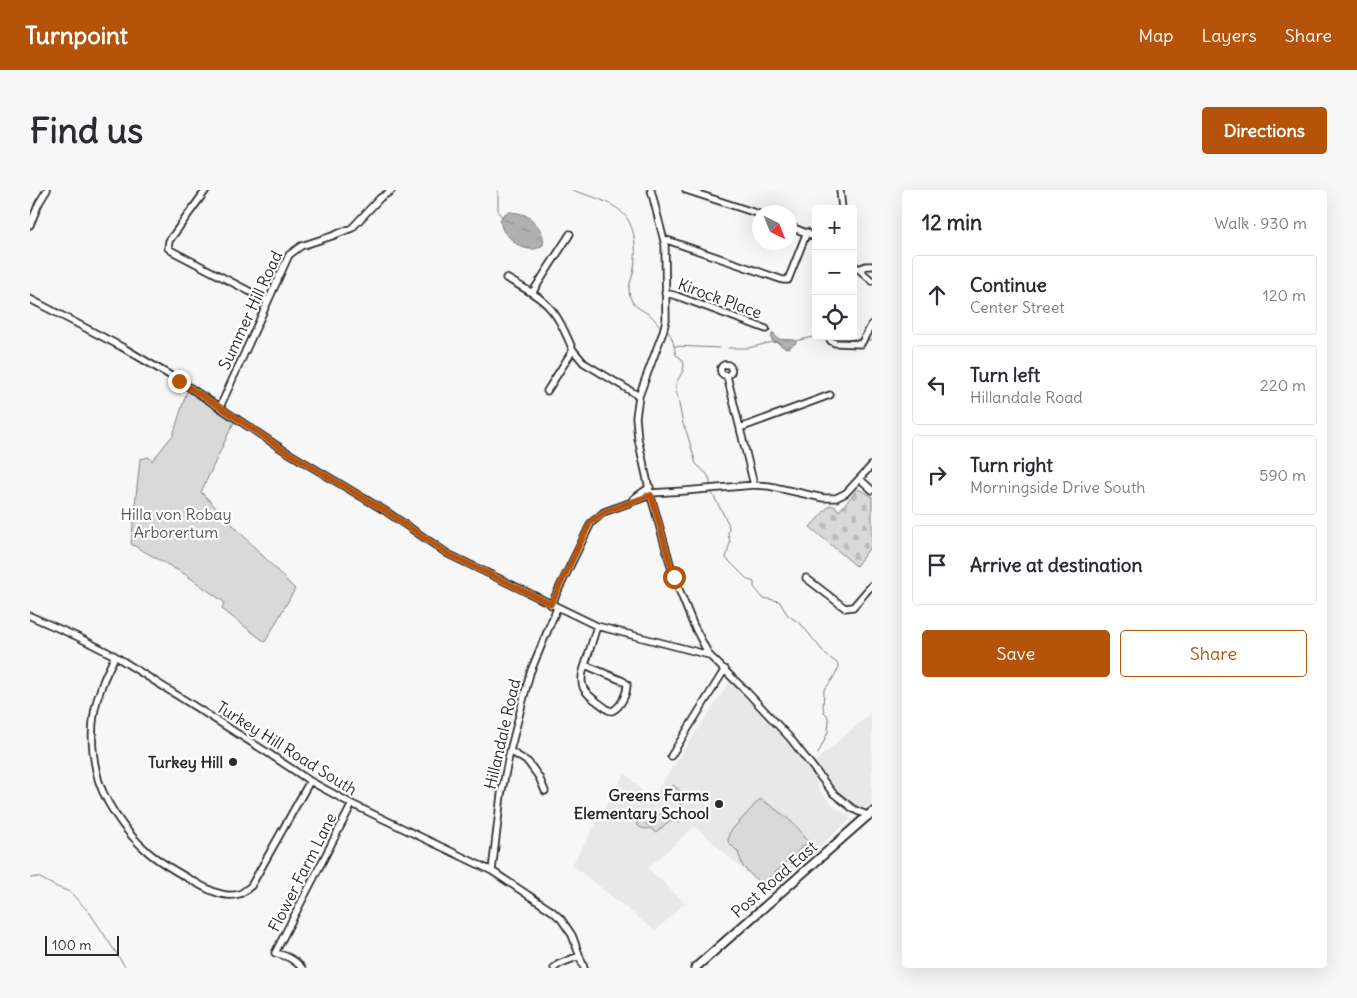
<!DOCTYPE html>
<meta charset="utf-8">
<style>
:root{--surface:#fff;--page:#f7f7f7;--text:#2b2b33;--muted:#7c7c81;--line:#e1e1e2;--accent:#b45309}
body{margin:0;font-family:Delius,sans-serif;background:var(--page);color:var(--text)}
.controls{position:absolute;right:15px;top:15px;display:grid;overflow:hidden;border-radius:5px;box-shadow:0 5px 20px #0002}
.controls button{width:45px;height:45px;display:grid;place-items:center;padding:0;border:0;border-bottom:1px solid var(--line);background:var(--surface);color:var(--text);font:25px sans-serif}
.compass{position:absolute;left:722px;top:15px;width:45px;height:45px;border-radius:50%;background:var(--surface);box-shadow:0 5px 20px #0002;rotate:137deg}
.scale{position:absolute;left:15px;bottom:12px;width:74px;box-sizing:border-box;padding-left:5px;border:2px solid #2b2b2b;border-top:0;font-size:14px;line-height:18px;white-space:nowrap;color:#2b2b2b;-webkit-text-stroke:4px #fff;paint-order:stroke}
.stop{position:absolute;width:15px;height:15px;margin:-11px;border:4px solid #b45309;border-radius:50%;background:#fff}
.stop.end{background:#b45309;border-color:#fff;box-shadow:0 1px 5px #0008}
.list{margin:0;padding:0;list-style:none}
h2{display:flex;justify-content:space-between;align-items:center;height:65px;margin:0;padding:0 20px;font-size:21px}
h2 small{font-size:16px;font-weight:400;color:var(--muted)}
.list li{display:grid;grid-template-columns:32px 1fr auto;gap:15px;align-items:center;box-sizing:border-box;height:80px;margin:0 10px 10px;padding:0 10px;border:1px solid var(--line);border-radius:5px}
.list b{display:block;font-size:19px;white-space:nowrap}
.list p{margin:0;font-size:16px;white-space:nowrap;color:var(--muted)}
.list em{font-size:16px;font-style:normal;color:var(--muted)}
.actions{display:flex;gap:10px;padding:15px 20px}
.actions a{flex:1;padding:11px 0;border:1px solid var(--accent);border-radius:5px;text-align:center;font-size:18px;color:var(--accent)}
.actions .main{background:var(--accent);color:#fff}
.icon{flex:none;width:28px;height:28px;fill:none;stroke:currentColor;stroke-width:2;stroke-linecap:round;stroke-linejoin:round}
.map{position:relative;flex:none;width:842px;height:778px;overflow:hidden;border-radius:5px}
header{display:flex;align-items:center;gap:30px;box-sizing:border-box;height:70px;padding:0 25px;background:var(--accent);color:#fff}
header strong{font-size:24px}
nav{display:flex;gap:28px;margin-inline-start:auto;font-size:18px}
.intro{display:flex;align-items:center;justify-content:space-between;box-sizing:border-box;height:120px;padding:0 30px}
h1{margin:0;font-size:35px}
.button{padding:12px 22px;border-radius:5px;background:var(--accent);color:#fff;font-size:18px;font-weight:700}
main{display:flex;gap:30px;padding:0 30px}
aside{flex:1;background:var(--surface);border-radius:5px;box-shadow:0 5px 20px #0002}
.map>svg:first-child{display:block}
.built{fill:#e8e8e8}
.cemetery{fill:url(#cemetery-stones);stroke:#828282}
.park{fill:#d9d9d9;stroke:#828282}
.water{fill:url(#water-ripples);stroke:#7b7b7b}
.lines{fill:none;stroke-linecap:round;stroke-linejoin:round}
.stream{stroke:#7b7b7b;stroke-width:1}
.minor-casing{stroke:#2b2b2b;stroke-width:9}
.major-casing{stroke:#2b2b2b;stroke-width:11}
.minor{stroke:#fff;stroke-width:5.5}
.major{stroke:#fff;stroke-width:7}
.route{stroke:#b45309;stroke-width:6}
.poi-dot{fill:#2b2b2b;stroke:#fff;stroke-width:2}
.labels{text-anchor:middle;dominant-baseline:central;stroke-width:4.5;stroke-linejoin:round;paint-order:stroke}
.street-label{font-size:16px;fill:#2b2b2b;stroke:#fff}
.park-label{font-size:16px;fill:#565656;stroke:#fff}
.poi-label{font-size:16px;font-weight:bold;fill:#2b2b2b;stroke:#fff;text-anchor:end}
</style>
<header>
<strong>Turnpoint</strong>
<nav><a>Map</a><a>Layers</a><a>Share</a></nav>
</header>
<div class="intro"><h1>Find us</h1><a class="button">Directions</a></div>
<main>
<div class="map">
<svg width="842" height="778" viewBox="0 0 842 778">
<defs>
<pattern id="cemetery-stones" width="16" height="16" patternUnits="userSpaceOnUse" patternTransform="scale(1.25)"><rect width="16" height="16" fill="#d9d9d9"/><path d="M2 7V4a2 2 0 0 1 4 0v3zM10 15v-3a2 2 0 0 1 4 0v3z" fill="#bababa"/></pattern>
<pattern id="water-ripples" width="26" height="14" patternUnits="userSpaceOnUse" patternTransform="scale(1.25)"><rect width="26" height="14" fill="#b0b0b0"/><path d="M2 4q2-2 4 0t4 0M15 11q2-2 4 0t4 0" fill="none" stroke="#8f8f8f"/></pattern>
</defs>
<rect width="100%" height="100%" fill="#f7f7f7"/>
<filter id="ink" filterUnits="userSpaceOnUse"><feTurbulence type="fractalNoise" baseFrequency=".02" numOctaves="2"/><feDisplacementMap in="SourceGraphic" scale="10" xChannelSelector="R" yChannelSelector="G"/><feConvolveMatrix kernelMatrix="1 2 1 2 8 2 1 2 1" color-interpolation-filters="sRGB"/></filter>
<g filter="url(#ink)">
<path class="built" d="M700,491L756,551L769,567L785,588L790,602L806,618L818,625L821,629L738,702L665,636L618,678L655,713L625,741L542,675L595,583L621,610Z
M842,522V613L838,617L831,619L810,606L799,595L782,574Z"/>
<path class="cemetery" d="M828,299L842,306V355L826,376L780,337L800,315L806,317L809,321Z"/>
<path class="park" d="M157,201L204,232L171,302L265,399L235,452L192,419L194,412L156,385L101,354L110,269L119,267L122,271L143,245Z
M643,595L657,607L651,615L636,603Z
M730,609C741,615 772,637 774,648L778,650V654L773,656L732,695L713,677L708,662L698,652L699,643Z
M647,622L654,627L649,633L644,630L641,632L639,631L626,643L620,638C614,640 611,638 606,634L611,629L617,635H619L629,624L640,630Z"/>
<path class="water" d="M478,22C484,22 490,23 495,25C505,30 516,44 513,55C502,64 488,57 480,48C477,45 473,42 472,38C471,36 471,33 470,30L473,25Z
M742,143H744C746,152 758,149 765,150L766,153C759,157 758,161 749,154L748,152L743,151L741,149Z"/>
<g class="lines">
<path class="stream" d="M468,0V22L472,27
M542,0C556,5 573,9 585,17C606,29 607,57 604,79C602,90 596,98 601,109C604,118 614,120 621,126C625,129 627,134 631,137
M637,140C643,147 644,156 646,165L651,168L654,174L653,181L646,193V199L653,234L657,243L666,274L677,284L680,290V297
M806,148L825,149
M839,150H842
M766,151L783,147H792
M644,156L690,158
M698,158H718L743,152L750,153
M681,301L698,333L699,338L698,344L700,352L696,368L718,390L724,392V397L733,408L749,411L757,424L762,428L771,434L796,465L807,473L809,477L802,490L794,500L793,516L794,522L797,525L799,531L798,542L788,564
M0,688L8,687L27,697L40,702L60,723L96,778"/>
<g class="minor-casing">
<path id="minor" d="M176,0L139,51L138,58L142,61L238,111
M621,0L635,55L636,130L633,142L609,206L606,227L608,249L620,303L644,387L663,434L679,465
M656,0L729,24
M810,0L812,19
M0,35L9,13L17,0
M759,36L786,47
M634,49L753,90H758L777,42
M823,74L842,91
M829,79L836,76H842
M476,88C490,96 507,104 518,116C530,128 536,145 543,160L517,201
M502,103L540,44
M635,103L647,106L736,139
M0,109L92,157L153,193L252,259L357,322L418,364L567,436L679,465L717,502L760,548L803,603L822,618L827,621L840,626
M799,148L801,151L805,153L831,154L842,134
M543,160L554,173L609,206
M690.5 180a5.5 5.5 0 1 1 11 0a5.5 5.5 0 1 1-11 0Z
M697,186L724,295
M190,217L259,65L271,56L302,46L322,38L350,8L361,1
M710,238L800,205
M830,289L842,300
M620,303L654,301L724,295L739,296L793,308H806L816,303L842,275
M603,309L620,297
M776,388L815,418L823,417L842,395
M521,415L561,333L574,322L621,305
M0,426L48,447L85,466L235,561L280,591L322,614L462,681L522,721L531,729L542,745L554,778
M85,466C80,477 74,487 71,498C61,524 60,552 66,580C71,609 96,643 118,662C132,674 147,682 163,691C175,698 194,709 209,704C213,703 218,698 221,696L280,591
M555,475L593,491L597,494C597,504 591,517 582,521L578,520C560,505 545,502 555,475Z
M555,475L567,436
M480,561L498,572L509,587L515,601
M641,566L695,479
M462,681L471,605L480,561L500,483L527,418
M272,778C264,769 257,766 245,763L322,614
M524,778L529,774L549,766"/>
</g>
<g class="major-casing">
<path id="major" d="M665,778L842,622"/>
</g>
<use href="#minor" class="minor"/>
<use href="#major" class="major"/>
</g>
</g>
<g class="lines" filter="url(#ink)">
<path class="route" d="M149,191L190,217L252,259L357,322L418,364L521,414L560,333L574,322L621,305L644,387"/>
</g>
<g class="poi-dot">
<circle cx="203" cy="572" r="5"/>
<circle cx="689" cy="614" r="5"/>
</g>
<g class="labels">
<g class="street-label">
<text transform="translate(690 108) rotate(20)">Kirock Place</text>
<text transform="translate(220 120) rotate(-65)">Summer Hill Road</text>
<text transform="translate(472 544) rotate(-77)">Hillandale Road</text>
<text transform="translate(257 558) rotate(32)">Turkey Hill Road South</text>
<text transform="translate(272 682) rotate(-63)">Flower Farm Lane</text>
<text transform="translate(744 689) rotate(-41)">Post Road East</text>
</g>
<g class="park-label">
<text x="146" y="324">Hilla von Robay<tspan x="146" dy="18">Arborertum</tspan></text>
</g>
<g class="poi-label">
<text x="193" y="572">Turkey Hill</text>
<text x="679" y="605">Greens Farms<tspan x="679" dy="18">Elementary School</tspan></text>
</g>
</g>
</svg>
<div class="controls">
<button>+</button>
<button>−</button>
<button><svg class="icon" aria-label="locate" viewBox="0 0 24 24"><circle cx="12" cy="12" r="6"/><path d="M12 2v4M12 18v4M2 12h4M18 12h4"/></svg></button>
</div>
<svg class="compass" viewBox="-18 -18 36 36"><path d="M0-13l5 13h-10z" fill="#e53935"/><path d="M0 13l5-13h-10z" fill="#7c7c81"/></svg>
<div class="scale">100 m</div>
<div class="stop" style="left:644px;top:387px"></div>
<div class="stop end" style="left:149px;top:191px"></div>
</div>
<aside>
<h2>12 min<small>Walk · 930 m</small></h2>
<ul class="list">
<li><svg class="icon" aria-label="ahead" viewBox="0 0 24 24"><path d="M12 20V5M6 11l6-6 6 6"/></svg><div><b>Continue</b><p>Center Street</p></div><em>120 m</em></li>
<li><svg class="icon" aria-label="left" viewBox="0 0 24 24"><path d="M17 20v-9H6M10 6l-5 5 5 5"/></svg><div><b>Turn left</b><p>Hillandale Road</p></div><em>220 m</em></li>
<li><svg class="icon" aria-label="right" viewBox="0 0 24 24"><path d="M7 20v-9h11M14 6l5 5-5 5"/></svg><div><b>Turn right</b><p>Morningside Drive South</p></div><em>590 m</em></li>
<li><svg class="icon" aria-label="arrive" viewBox="0 0 24 24"><path d="M6 21V4h12l-3 4 3 4H6"/></svg><div><b>Arrive at destination</b></div></li>
</ul>
<div class="actions"><a class="main">Save</a><a>Share</a></div>
</aside>
</main>
